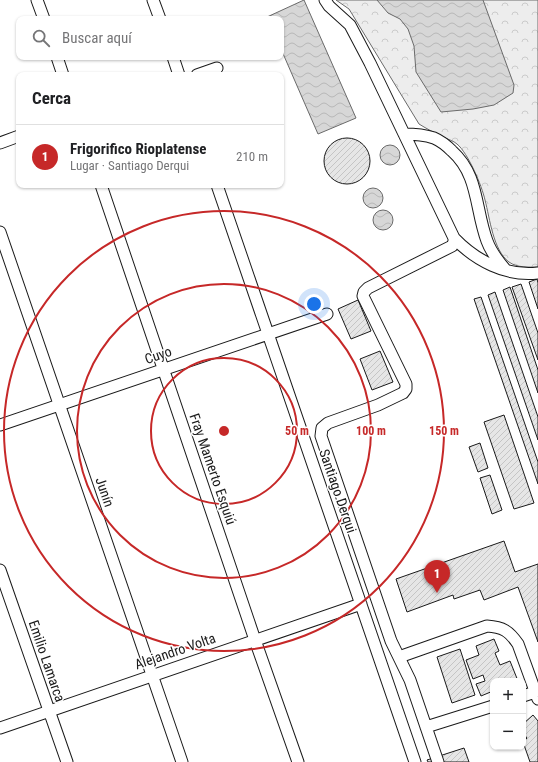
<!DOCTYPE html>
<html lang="es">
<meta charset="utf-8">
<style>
:root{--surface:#fff;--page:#f2f2f2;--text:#202124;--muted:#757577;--line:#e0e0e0;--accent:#c62828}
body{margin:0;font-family:"Roboto Condensed",sans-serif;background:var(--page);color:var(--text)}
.controls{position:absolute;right:12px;bottom:12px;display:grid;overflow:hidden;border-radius:8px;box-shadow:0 1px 3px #0004}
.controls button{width:36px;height:36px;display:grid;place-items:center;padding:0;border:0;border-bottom:1px solid var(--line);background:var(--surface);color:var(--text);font:20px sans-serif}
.you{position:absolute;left:314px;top:304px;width:14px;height:14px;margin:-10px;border:3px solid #fff;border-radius:50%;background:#1a73e8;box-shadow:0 0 0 6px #1a73e833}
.badge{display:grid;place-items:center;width:26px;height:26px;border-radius:50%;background:var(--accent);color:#fff;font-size:13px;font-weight:700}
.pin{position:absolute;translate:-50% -33px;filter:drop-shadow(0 1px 2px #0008)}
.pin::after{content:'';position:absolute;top:21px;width:14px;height:12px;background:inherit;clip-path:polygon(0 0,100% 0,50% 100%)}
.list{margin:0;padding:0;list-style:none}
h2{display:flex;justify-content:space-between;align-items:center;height:52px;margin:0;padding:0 16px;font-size:17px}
h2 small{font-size:13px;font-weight:400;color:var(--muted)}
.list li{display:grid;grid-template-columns:26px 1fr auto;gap:12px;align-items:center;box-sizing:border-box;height:64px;padding:0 16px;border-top:1px solid var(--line)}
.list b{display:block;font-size:15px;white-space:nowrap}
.list p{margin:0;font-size:13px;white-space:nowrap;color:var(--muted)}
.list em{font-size:13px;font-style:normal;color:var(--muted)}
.icon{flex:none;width:22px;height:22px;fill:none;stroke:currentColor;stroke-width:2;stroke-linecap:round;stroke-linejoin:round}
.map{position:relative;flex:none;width:538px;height:762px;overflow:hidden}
.search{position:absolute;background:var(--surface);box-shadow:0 1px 3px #0004;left:16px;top:16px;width:268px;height:44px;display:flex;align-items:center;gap:10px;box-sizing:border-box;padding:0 14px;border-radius:8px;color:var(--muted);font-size:15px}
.panel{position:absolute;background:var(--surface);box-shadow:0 1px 3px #0004;left:16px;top:72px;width:268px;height:116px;border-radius:8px}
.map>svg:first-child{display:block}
.forest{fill:url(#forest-crowns);stroke:#6a6a6a}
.water{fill:url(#water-waves);stroke:#6a6a6a}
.building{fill:url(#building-hatch);stroke:#1a1a1a}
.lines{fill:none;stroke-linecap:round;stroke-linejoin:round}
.minor-casing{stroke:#1a1a1a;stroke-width:13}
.minor{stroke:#fff;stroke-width:11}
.ring{fill:none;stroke:#c62828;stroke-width:2}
.labels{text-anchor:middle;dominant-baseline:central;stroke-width:3;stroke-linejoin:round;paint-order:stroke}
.street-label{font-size:14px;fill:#1a1a1a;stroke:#fff}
.centre{fill:#c62828;stroke:#fff;stroke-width:2}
.ring-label{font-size:12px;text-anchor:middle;font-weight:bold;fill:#c62828;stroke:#fff;stroke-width:3;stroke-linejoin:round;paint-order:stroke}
</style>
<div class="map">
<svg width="538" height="762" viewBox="0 0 538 762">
<defs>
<pattern id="forest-crowns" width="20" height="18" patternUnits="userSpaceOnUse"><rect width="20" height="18" fill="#ededed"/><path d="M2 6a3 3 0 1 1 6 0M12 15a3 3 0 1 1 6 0" fill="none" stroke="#cbcbcb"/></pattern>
<pattern id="water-waves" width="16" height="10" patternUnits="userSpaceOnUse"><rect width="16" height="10" fill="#d7d7d7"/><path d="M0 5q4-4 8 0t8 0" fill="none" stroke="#b8b8b8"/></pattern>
<pattern id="building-hatch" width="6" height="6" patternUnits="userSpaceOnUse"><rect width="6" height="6" fill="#e6e6e6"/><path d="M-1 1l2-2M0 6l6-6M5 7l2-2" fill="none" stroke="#c5c5c5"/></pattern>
</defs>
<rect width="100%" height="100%" fill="#fff"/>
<path class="forest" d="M336,0H538V267C529,267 517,268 509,262C493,250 490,219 485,200C482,186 468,153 457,144C454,141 447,139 443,137C435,133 427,129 419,124L349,9Z"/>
<path class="water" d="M304,0L356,118L318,134L281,49V19H268L267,17Z
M377,0H483L514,85L513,93L494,105L473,109L441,112L416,72L414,46L408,29L400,19L388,13Z
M380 155a10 10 0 1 1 20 0a10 10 0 1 1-20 0Z
M363 198a10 10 0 1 1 20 0a10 10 0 1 1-20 0Z
M373 220a10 10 0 1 1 20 0a10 10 0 1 1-20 0Z"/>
<path class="building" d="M324 161a23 23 0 1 1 46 0a23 23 0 1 1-46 0Z
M537,279L538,283V309L529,282Z
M521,284L538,333V360L512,287Z
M510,287L538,370V393L503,290Z
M495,292L538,417V440L488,295Z
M481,297L538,462V484L474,299Z
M358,300L371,331L351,339L338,309Z
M380,351L393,382L372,390L360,359Z
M504,415L534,503L514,509L484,422Z
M480,443L488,468L478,472L469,447Z
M490,475L502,510L492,514L480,478Z
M504,541L515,572L538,564V642L518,587L484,600L480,590L454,599L453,595L407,612L396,579Z
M494,639L499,651L495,653L500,665L510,661L518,681H493V691L481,696L476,684L485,681L483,675L473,679L466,660L479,655L476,646Z
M460,649L475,695L452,703L437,657Z
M533,715L538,721V762H530L523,742L527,738L523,733V724Z
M464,748L469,762H428L427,760Z"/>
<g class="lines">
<g class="minor-casing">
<path id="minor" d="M37,0L44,19
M153,0L160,19
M325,0L329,6L350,25L370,63L454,238C475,260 506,277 538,273
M57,57L63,75
M173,57L179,75
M197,75L217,68
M404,134C414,134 425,135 434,138C441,141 447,146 452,151C479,175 475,209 487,241C491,252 498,261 505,269
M0,143L19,136
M101,185L255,640L298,762
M217,185L415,762
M0,232L182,762
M0,425L327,314
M0,570L67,762
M399,657L487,626C503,627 509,631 518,644L538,699
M523,696L535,692
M426,727L493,706
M0,728L361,604
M438,762L410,680L391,641L321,436L322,428L328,423L378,405L403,393L406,389V384L363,296L364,292L368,288L452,246L454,242V238"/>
</g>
<use href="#minor" class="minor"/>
</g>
<g class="ring">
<circle cx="224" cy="431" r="73"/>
<circle cx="224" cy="431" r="147"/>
<circle cx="224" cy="431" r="220"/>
</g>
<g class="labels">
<g class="street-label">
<text transform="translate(158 355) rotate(-19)">Cuyo</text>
<text transform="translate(213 469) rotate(71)">Fray Mamerto Esquiú</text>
<text transform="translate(338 491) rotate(71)">Santiago Derqui</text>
<text transform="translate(105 492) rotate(71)">Junín</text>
<text transform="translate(175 651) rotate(-19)">Alejandro Volta</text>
<text transform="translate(47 661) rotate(71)">Emilio Lamarca</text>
</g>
</g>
<circle cx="224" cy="431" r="6" class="centre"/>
<g class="ring-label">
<text x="297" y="435">50 m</text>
<text x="371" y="435">100 m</text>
<text x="444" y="435">150 m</text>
</g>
</svg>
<div class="controls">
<button>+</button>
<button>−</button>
</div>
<div class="you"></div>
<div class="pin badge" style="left:437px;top:593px">1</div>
<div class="search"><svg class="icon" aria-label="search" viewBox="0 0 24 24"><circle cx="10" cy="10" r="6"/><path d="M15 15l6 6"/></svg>Buscar aquí</div>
<section class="panel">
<h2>Cerca<small></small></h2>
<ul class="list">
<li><span class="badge">1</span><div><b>Frigorifico Rioplatense</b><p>Lugar · Santiago Derqui</p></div><em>210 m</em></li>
</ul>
</section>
</div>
